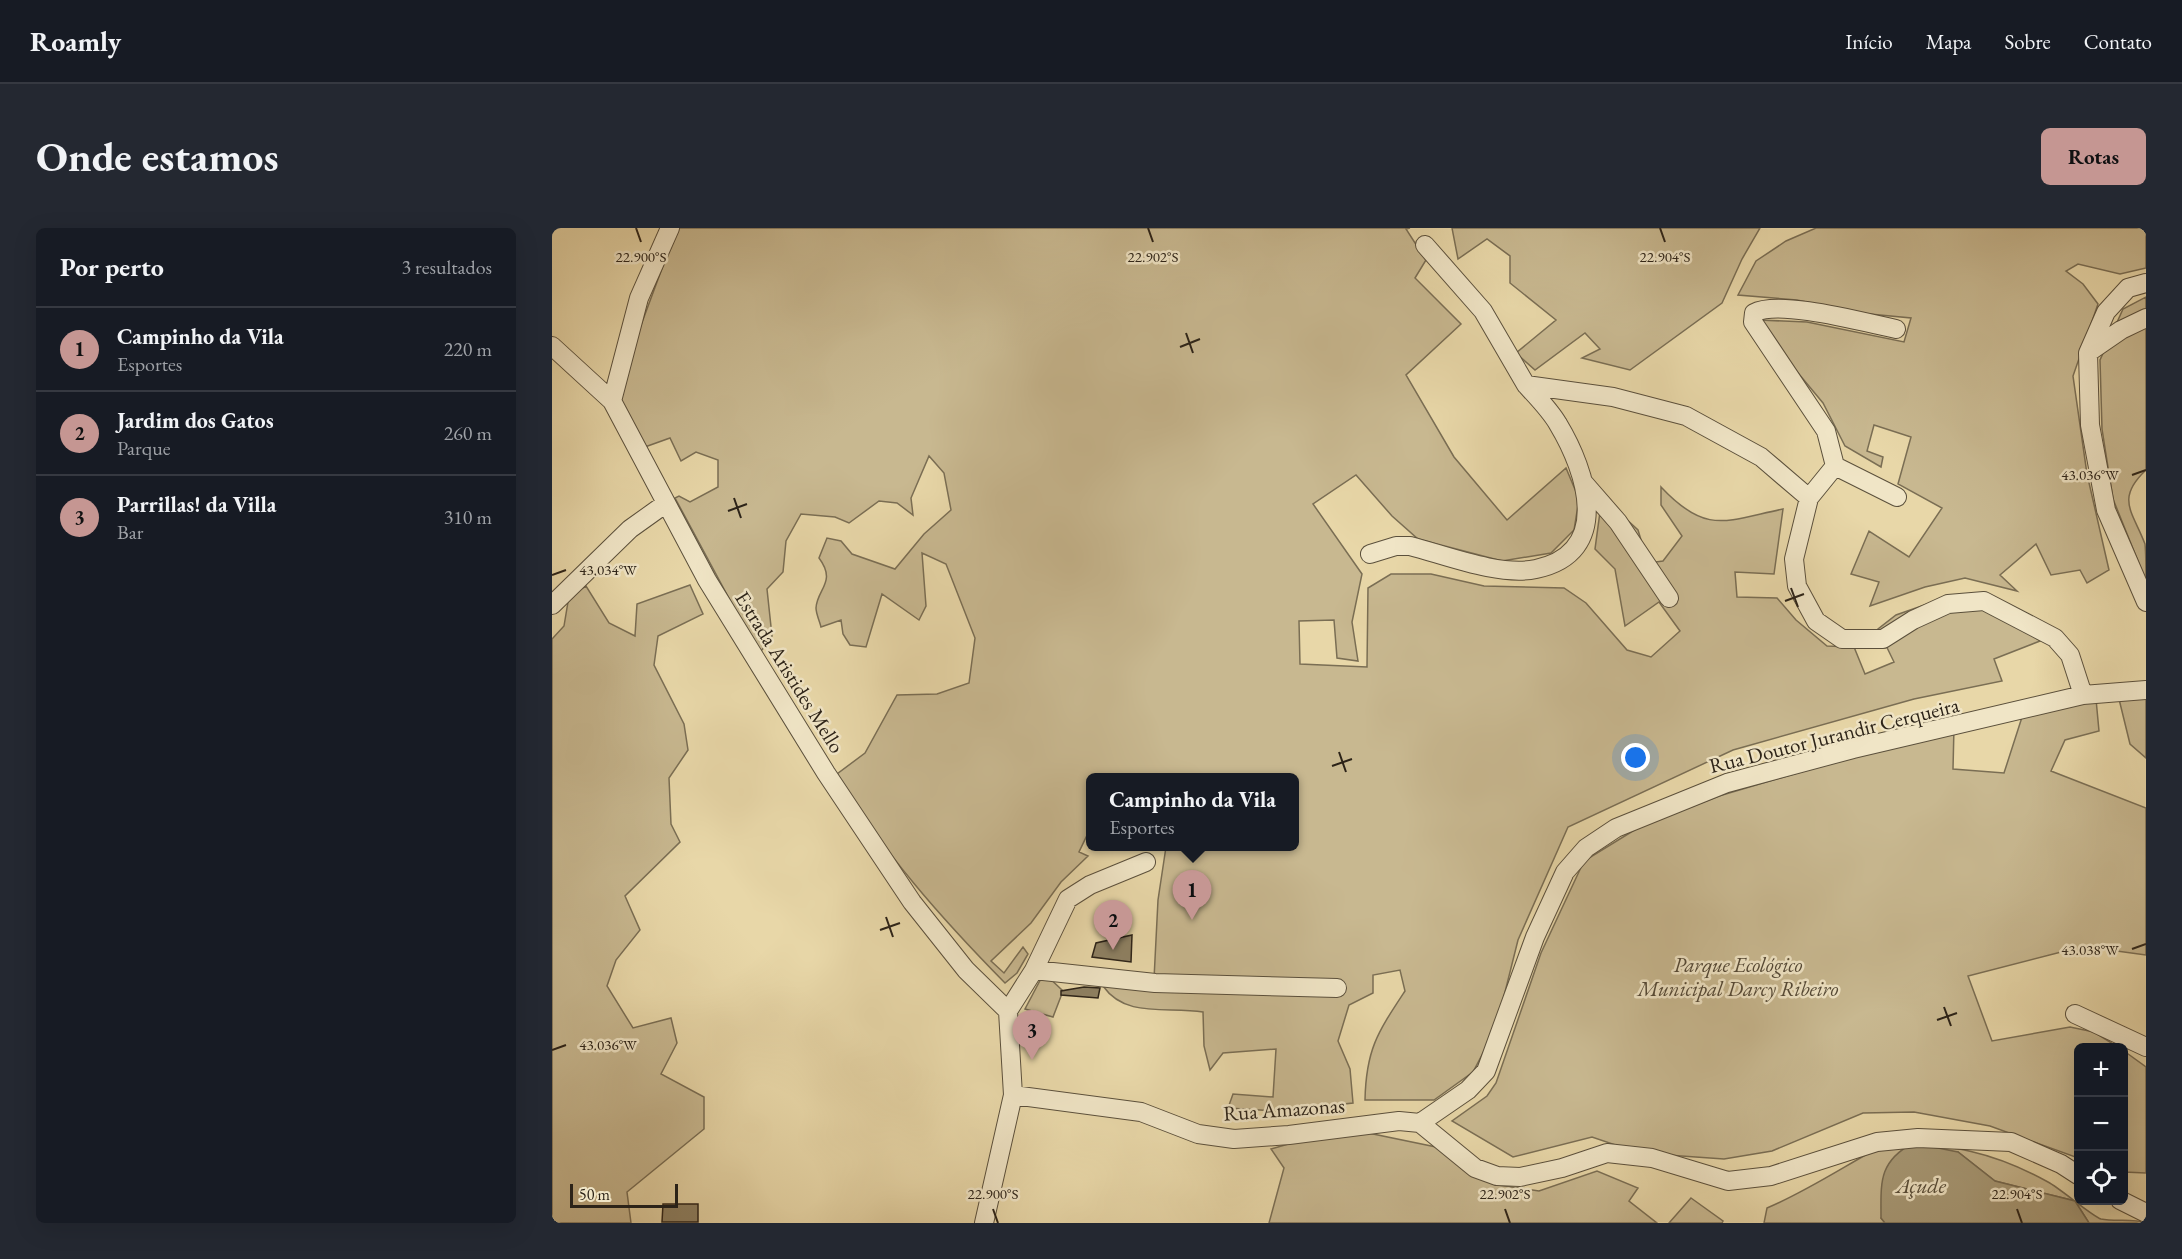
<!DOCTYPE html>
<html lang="pt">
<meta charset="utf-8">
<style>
:root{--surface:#171b24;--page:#242831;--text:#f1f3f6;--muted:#9ea1a6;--line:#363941;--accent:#c59692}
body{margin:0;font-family:"EB Garamond",serif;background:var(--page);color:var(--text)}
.controls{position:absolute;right:18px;bottom:18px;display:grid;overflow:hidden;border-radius:9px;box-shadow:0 6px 24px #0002}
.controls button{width:54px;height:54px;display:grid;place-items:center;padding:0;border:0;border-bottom:2px solid var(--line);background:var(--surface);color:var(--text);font:30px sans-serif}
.scale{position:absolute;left:18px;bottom:15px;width:108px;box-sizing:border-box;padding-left:6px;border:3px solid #2c2318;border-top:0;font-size:16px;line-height:21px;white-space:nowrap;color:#2c2318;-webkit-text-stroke:4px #f0e5c6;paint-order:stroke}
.you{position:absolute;left:1084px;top:530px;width:21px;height:21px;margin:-15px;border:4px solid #fff;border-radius:50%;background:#1a73e8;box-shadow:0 0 0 9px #1a73e833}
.badge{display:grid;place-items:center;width:39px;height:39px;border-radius:50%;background:var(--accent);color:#111;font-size:20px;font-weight:700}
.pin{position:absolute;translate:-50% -50px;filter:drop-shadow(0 2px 3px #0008)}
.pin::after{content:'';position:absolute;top:32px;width:21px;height:18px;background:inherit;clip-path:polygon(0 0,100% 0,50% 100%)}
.popup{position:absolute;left:534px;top:545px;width:213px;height:78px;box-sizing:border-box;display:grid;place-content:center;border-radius:9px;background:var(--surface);filter:drop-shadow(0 2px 4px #0005);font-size:20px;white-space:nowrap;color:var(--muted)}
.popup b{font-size:22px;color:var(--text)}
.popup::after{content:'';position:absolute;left:50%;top:100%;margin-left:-12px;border:12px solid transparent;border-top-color:var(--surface)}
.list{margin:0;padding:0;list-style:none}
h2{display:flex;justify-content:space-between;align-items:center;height:78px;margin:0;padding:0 24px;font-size:26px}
h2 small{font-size:20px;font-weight:400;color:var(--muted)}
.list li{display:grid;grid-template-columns:39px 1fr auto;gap:18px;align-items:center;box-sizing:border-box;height:84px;padding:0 24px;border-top:2px solid var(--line)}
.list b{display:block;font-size:22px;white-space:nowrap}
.list p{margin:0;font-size:20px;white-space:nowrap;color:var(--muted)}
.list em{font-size:20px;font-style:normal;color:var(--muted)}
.icon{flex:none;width:33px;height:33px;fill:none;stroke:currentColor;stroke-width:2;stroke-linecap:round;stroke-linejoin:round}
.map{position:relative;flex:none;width:1594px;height:995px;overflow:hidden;border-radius:9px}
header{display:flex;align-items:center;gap:36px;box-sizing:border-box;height:84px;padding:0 30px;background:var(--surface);border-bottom:2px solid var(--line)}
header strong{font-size:28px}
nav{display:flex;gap:33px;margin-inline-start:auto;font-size:21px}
.intro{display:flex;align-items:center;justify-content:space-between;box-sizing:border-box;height:144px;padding:0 36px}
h1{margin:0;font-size:42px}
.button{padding:15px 27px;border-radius:9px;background:var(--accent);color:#111;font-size:21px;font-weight:700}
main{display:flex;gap:36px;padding:0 36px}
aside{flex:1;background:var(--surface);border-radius:9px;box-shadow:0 6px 24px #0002}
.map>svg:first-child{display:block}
.green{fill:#c8b890;stroke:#7a6e54;stroke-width:1.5}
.water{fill:#a89a77;stroke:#766a51;stroke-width:1.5}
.building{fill:#8e8163;stroke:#2c2318;stroke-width:1.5}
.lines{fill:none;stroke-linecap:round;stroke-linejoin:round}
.minor-casing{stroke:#5b503c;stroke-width:20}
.minor{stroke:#f0e5c6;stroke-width:18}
.ticks{fill:none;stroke:#2c2318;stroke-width:2}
.labels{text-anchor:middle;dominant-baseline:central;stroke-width:5;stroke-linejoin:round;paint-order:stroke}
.street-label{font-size:21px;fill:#2c2318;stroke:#f0e5c6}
.park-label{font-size:21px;font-style:italic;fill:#534836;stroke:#f0e5c6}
.water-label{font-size:22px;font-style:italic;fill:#574d39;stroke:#f0e5c6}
.ticks-label{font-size:15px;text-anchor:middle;fill:#2c2318;stroke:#f0e5c6;stroke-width:5;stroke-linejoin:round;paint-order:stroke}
</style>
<header>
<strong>Roamly</strong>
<nav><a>Início</a><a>Mapa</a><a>Sobre</a><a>Contato</a></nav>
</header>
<div class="intro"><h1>Onde estamos</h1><a class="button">Rotas</a></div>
<main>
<aside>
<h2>Por perto<small>3 resultados</small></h2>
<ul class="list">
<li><span class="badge">1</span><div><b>Campinho da Vila</b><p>Esportes</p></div><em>220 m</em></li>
<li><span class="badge">2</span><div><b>Jardim dos Gatos</b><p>Parque</p></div><em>260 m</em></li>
<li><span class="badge">3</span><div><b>Parrillas! da Villa</b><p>Bar</p></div><em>310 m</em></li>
</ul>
</aside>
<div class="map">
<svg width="1594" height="995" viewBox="0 0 1594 995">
<rect width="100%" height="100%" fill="#e8d7a8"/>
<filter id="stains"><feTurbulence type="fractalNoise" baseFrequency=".00333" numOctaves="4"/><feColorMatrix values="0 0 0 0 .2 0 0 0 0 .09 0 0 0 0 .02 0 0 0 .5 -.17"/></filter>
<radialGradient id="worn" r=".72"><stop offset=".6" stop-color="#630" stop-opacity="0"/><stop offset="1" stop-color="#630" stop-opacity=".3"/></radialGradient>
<path class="green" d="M125,0H858L854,1L874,32L863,50L909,96L854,147L902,229L955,292L1014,240L1027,271L1022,302L999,325L950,333L866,311L840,288L804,247L761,276L810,346L800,394L806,433L785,430L782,392L747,393L748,436L815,439L816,360L839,346H879L932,358L1012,360L1034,375L1075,422L1099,429L1128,403L1107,374L1073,398L1063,341L1043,321L1050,269L1086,302L1096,335L1111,333L1130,308L1109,277V259C1154,307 1173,293 1231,281L1222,346L1183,344L1185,369L1225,370L1244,392L1275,418L1302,419L1313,446L1342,434L1326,401L1344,387L1381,374L1419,378L1449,386L1488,413L1442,431L1450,453L1362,471L1181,522L1016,599L966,712L944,800L921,844L882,872H813C814,821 826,804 853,763L848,742L821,747V765L797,777L786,813L798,841L801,875L726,883L676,880L681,866L721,869L724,821L671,825L658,842L652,818L651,784C616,778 574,791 551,758L602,751L606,672L614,619L742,618V550H538V601L527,624L536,628L509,654L479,695L439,733L452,745L471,719L476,726L465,745L453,755C391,692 329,623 285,546L313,525L345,467L385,466L417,455L423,410L394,336L370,325L374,378L367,392L330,366L314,419L298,417L291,406L289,392L269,399C268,394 264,386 264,380C265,361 285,354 267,330L275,310L289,313L300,326L343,341L372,306L399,282L392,245L377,228L359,270L361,287L345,275L327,273L297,295L283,289L249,286L234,313L231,344L215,361L220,408L207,426L123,270L127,268L138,274L166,259V232L144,224L129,233L118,210L90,220L67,170L82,116Z
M900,0H1208L1190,31L1170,75L1078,142L1030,130L1048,121L1033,105L983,142L964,125L1004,92L958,55V28L935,11L906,31Z
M1264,0H1594V40L1568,46L1526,36L1514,43L1531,56L1546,76L1521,148L1535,246L1557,342L1535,355L1528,342L1499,347L1484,316L1448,347L1465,363L1413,350L1373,359L1318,378L1327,354L1299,346L1317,303L1357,329L1390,280L1346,256L1359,209L1322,197L1315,223L1331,229L1329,239L1293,218L1271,175L1212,104L1207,92L1255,94L1352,114L1359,90L1307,85L1245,72L1186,67L1204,33L1234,13Z
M1594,69V242C1563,271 1581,284 1593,316C1594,326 1594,342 1594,353L1561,271L1550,201L1548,132L1571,81Z
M138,357L151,386L106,408L102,437L132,496L136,522L117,550L119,596L128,614L73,668L88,702L64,732L55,758L81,800L119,790L125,815L109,846L152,869V901L75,964L79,995H0V411L12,398L17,368L34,358L57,395L83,408L85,376Z
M1594,467V530L1578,516L1567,471Z
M1544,471L1547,503L1513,512L1499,543L1594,580V727L1550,721L1513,723L1416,748L1440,813L1518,799L1542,804L1566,819L1526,820V930L1438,898L1362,884L1311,885L1220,923L1172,931L1087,925L1040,909L961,929L900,893L935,868L944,855L989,725L1032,633L1089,598L1167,568L1402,499L1401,541L1452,545L1472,483Z
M492,745L511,763L501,789L473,781Z
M1572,823L1594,839V945L1572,944Z
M792,900L884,919L946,957L987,963L1045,943L1086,960L1077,973L1105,995H717L732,940L719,921Z
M1337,914C1400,917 1440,923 1496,954C1509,961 1540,988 1549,991C1563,994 1582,990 1594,995H1537L1523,973L1443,953L1406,924L1329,990L1333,995H1212L1215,980C1256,963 1297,935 1337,914Z
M1139,970L1171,993L1170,995H1117Z"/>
<path class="water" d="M1361,915L1406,924L1443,953L1523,973L1537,995H1333L1329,990C1329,955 1326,934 1361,915Z"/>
<path class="building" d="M580,707L579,734L540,729L544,715Z
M532,759L548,760L546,770L509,767V763Z
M111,976H146V994H110Z"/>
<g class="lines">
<g class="minor-casing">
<path id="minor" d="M873,17L931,83L974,157L1061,169L1134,188L1209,229L1257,270
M1594,55L1576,60L1554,84L1536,125L1538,197L1554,282L1594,374
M0,118L60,173L155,352L274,545L360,674L414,742L456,783
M1537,124L1569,102L1594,90
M60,173L87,70L118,0
M1283,238L1274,203L1201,94L1202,85C1227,71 1314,95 1344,101
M1032,255L1066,294L1117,370
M1345,269L1283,238L1257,270L1242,331L1245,358L1264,393L1290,411H1331L1361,392L1396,376L1432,373L1503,410L1518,427L1531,467
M818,326L844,318H858C893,327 948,349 984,341C1061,325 1035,244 1006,196C998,182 985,169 974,157
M0,377L78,301L113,276
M482,742L603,755L785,760
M1523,786L1594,819
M461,867L589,884L646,906L682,911L737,907L847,893L868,895
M868,895L916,862L934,843L983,709L1013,644L1034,620L1064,600L1175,555L1301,521L1531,467L1594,462
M868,895L923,940L945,948L968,949L1010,940L1055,925L1100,930L1176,953L1219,948L1325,914L1366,910L1459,914L1509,936L1526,947
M1568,972L1594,985
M432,995L461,867L456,783L482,742L516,671L538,657L594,634"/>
</g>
<use href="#minor" class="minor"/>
</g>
<path class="ticks" d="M84,0L89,14M596,0L601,14M1108,0L1113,14M634,105L641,125M628,119L648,111M1580,247L1594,242M182,270L189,290M176,283L195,276M0,347L14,342M1239,360L1246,379M1233,373L1252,366M787,524L794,544M780,538L800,531M334,689L341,709M328,702L348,695M1580,721L1594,716M1392,779L1399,798M1385,792L1405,785M0,822L14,817M441,981L446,995M953,981L958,995M1465,981L1470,995"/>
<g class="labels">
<g class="street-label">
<text transform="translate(238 444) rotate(58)">Estrada Aristides Mello</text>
<text transform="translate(1282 507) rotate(-14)">Rua Doutor Jurandir Cerqueira</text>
<text transform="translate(732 881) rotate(-4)">Rua Amazonas</text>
</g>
<g class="park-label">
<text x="1186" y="736">Parque Ecológico<tspan x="1186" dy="24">Municipal Darcy Ribeiro</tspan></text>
</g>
<g class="water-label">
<text x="1369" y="957">Açude</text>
</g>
</g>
<g class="ticks-label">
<text x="89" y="34">22.900°S</text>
<text x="601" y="34">22.902°S</text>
<text x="1113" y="34">22.904°S</text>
<text x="1538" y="252">43.036°W</text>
<text x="56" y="347">43.034°W</text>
<text x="1538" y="727">43.038°W</text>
<text x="56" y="822">43.036°W</text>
<text x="441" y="971">22.900°S</text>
<text x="953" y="971">22.902°S</text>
<text x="1465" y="971">22.904°S</text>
</g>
<rect width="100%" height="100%" filter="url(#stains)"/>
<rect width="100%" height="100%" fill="url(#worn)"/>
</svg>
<div class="controls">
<button>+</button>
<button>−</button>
<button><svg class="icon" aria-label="locate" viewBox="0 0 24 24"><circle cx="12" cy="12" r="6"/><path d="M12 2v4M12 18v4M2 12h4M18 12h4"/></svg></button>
</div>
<div class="scale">50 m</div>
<div class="you"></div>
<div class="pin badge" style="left:640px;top:692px">1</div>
<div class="popup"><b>Campinho da Vila</b>Esportes</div>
<div class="pin badge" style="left:561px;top:722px">2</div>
<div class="pin badge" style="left:480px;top:832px">3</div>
</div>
</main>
